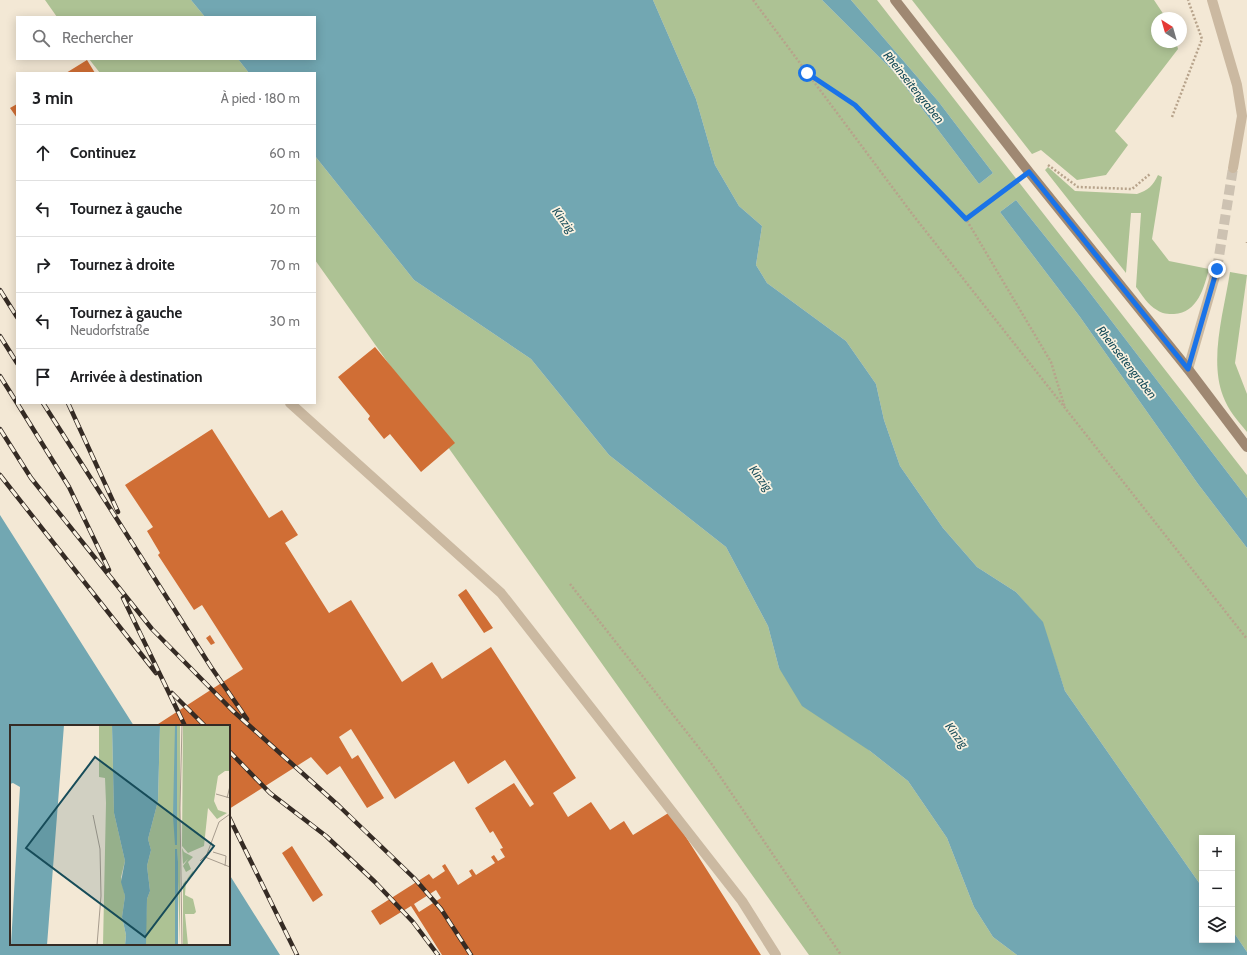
<!DOCTYPE html>
<html lang="fr">
<meta charset="utf-8">
<style>
:root{--surface:#fff;--page:#f2f2f2;--text:#202124;--muted:#757577;--line:#e0e0e0}
body{margin:0;font-family:Cabin,sans-serif;background:var(--page);color:var(--text)}
.controls{position:absolute;right:12px;bottom:12px;display:grid;overflow:hidden;border-radius:0px;box-shadow:0 2px 10px #0003}
.controls button{width:36px;height:36px;display:grid;place-items:center;padding:0;border:0;border-bottom:1px solid var(--line);background:var(--surface);color:var(--text);font:20px sans-serif}
.compass{position:absolute;left:1151px;top:12px;width:36px;height:36px;border-radius:50%;background:var(--surface);box-shadow:0 2px 10px #0003;rotate:323deg}
.stop{position:absolute;width:12px;height:12px;margin:-9px;border:3px solid #1a73e8;border-radius:50%;background:#fff}
.stop.end{background:#1a73e8;border-color:#fff;box-shadow:0 1px 4px #0008}
.list{margin:0;padding:0;list-style:none}
h2{display:flex;justify-content:space-between;align-items:center;height:52px;margin:0;padding:0 16px;font-size:17px}
h2 small{font-size:13px;font-weight:400;color:var(--muted)}
.list li{display:grid;grid-template-columns:26px 1fr auto;gap:12px;align-items:center;box-sizing:border-box;height:56px;padding:0 16px;border-top:1px solid var(--line)}
.list b{display:block;font-size:15px;white-space:nowrap}
.list p{margin:0;font-size:13px;white-space:nowrap;color:var(--muted)}
.list em{font-size:13px;font-style:normal;color:var(--muted)}
.icon{flex:none;width:22px;height:22px;fill:none;stroke:currentColor;stroke-width:2;stroke-linecap:round;stroke-linejoin:round}
.map{position:relative;flex:none;width:1247px;height:955px;overflow:hidden}
.search{position:absolute;background:var(--surface);box-shadow:0 2px 10px #0003;left:16px;top:16px;width:300px;height:44px;display:flex;align-items:center;gap:10px;box-sizing:border-box;padding:0 14px;border-radius:0px;color:var(--muted);font-size:15px}
.panel{position:absolute;background:var(--surface);box-shadow:0 2px 10px #0003;left:16px;top:72px;width:300px;height:332px;border-radius:0px}
.map>svg:first-child{display:block}
.green{fill:#adc294}
.water{fill:#72a7b2}
.building{fill:#d06e35;fill-rule:evenodd}
.lines{fill:none;stroke-linecap:round;stroke-linejoin:round}
.street-tunnel{stroke:#cdc2b2;stroke-width:10;stroke-dasharray:10 5;stroke-linecap:butt}
.path{stroke:#b7a38b;stroke-width:2.5;stroke-dasharray:2 2;stroke-linecap:butt}
.lane{stroke:#cbb9a1;stroke-width:10}
.street{stroke:#cbb9a1;stroke-width:10}
.secondary{stroke:#9f8872;stroke-width:10}
.rail-casing{stroke:#352b24;stroke-width:4.5}
.rail{stroke:#faf2e1;stroke-width:3;stroke-dasharray:9;stroke-linecap:butt}
.route{stroke:#1a73e8;stroke-width:5}
.labels{text-anchor:middle;dominant-baseline:central;stroke-width:3.5;stroke-linejoin:round;paint-order:stroke}
.water-label{font-size:12px;font-style:italic;fill:#174c59;stroke:#faf2e1}
.inset-road{fill:none;stroke:#a79c8e;stroke-width:1}
.view{fill:#174c59;fill-opacity:0.15;stroke:#174c59;stroke-width:2}
.inset-edge{fill:none;stroke:#352b24;stroke-width:2}
</style>
<div class="map">
<svg width="1247" height="955" viewBox="0 0 1247 955">
<rect width="100%" height="100%" fill="#f3e8d5"/>
<path class="green" d="M45,0H191L205,17H57Z
M653,0H822L895,73L979,184L993,173L938,101L851,0H877L1247,475V498L1084,285L1016,200L1000,212L1080,317L1198,484L1247,548V952L1232,930V838H1202V887L1065,691L1042,622L1016,592L977,567L943,528L900,466L884,420L876,384L846,341L767,283L756,265L762,226L739,206L715,165L696,99Z
M912,0H1154L1166,18H1157V42H1176L1178,49L1115,131L1128,145L1106,175L1077,180L1041,150L1032,154Z
M89,59H238L249,73H100Z
M315,156L414,280L531,359L609,455L726,547L768,626L779,668L870,751L908,781L947,838L974,907L993,937L1017,955H809L315,260Z
M1048,167L1075,191L1137,194C1148,190 1153,186 1158,175L1162,177L1152,239L1169,261L1209,269C1204,287 1198,313 1174,314C1168,314 1162,314 1157,310C1148,305 1142,295 1136,287L1141,213H1131L1126,273L1045,170Z
M1230,272L1247,275L1235,363L1247,394V432C1238,421 1228,410 1223,396C1209,359 1224,311 1230,272Z"/>
<path class="water" d="M191,0H653L696,99L715,165L739,206L762,226L756,265L767,283L846,341L876,384L884,420L900,466L943,528L977,567L1016,592L1043,622L1065,691L1202,887V940H1232V930L1247,952V955H1017L993,937L974,907L947,838L908,781L870,751L802,706L779,668L768,626L726,547L609,455L531,359L414,280L315,156V73H249L238,59H315V17H205Z
M822,0H851L938,101L993,173L979,184L895,73Z
M1016,200L1084,285L1247,498V548L1198,484L1080,317L1000,212Z
M0,515L134,726H11V944H229V874L280,955H0Z"/>
<path class="building" d="M87,60L95,73H66Z
M17,104V118L10,108Z
M375,347L455,443L421,472L390,434L384,439L368,419L370,416L338,377Z
M212,429L269,518L282,510L298,535L285,543L329,613L351,600L402,682L432,662L442,679L491,647L576,778L553,793L568,817L591,802L610,830L624,821L633,835L670,812L761,955H442L411,906L380,925L371,911L429,874L433,879L445,871L442,866L445,864L458,885L472,876L469,871L472,869L476,875L495,863L491,857L494,855L498,861L505,857L500,849L503,848L493,831L490,833L475,808L514,783L530,807L534,804L505,760L468,784L454,761L395,799L351,729L339,737L352,759L358,755L384,798L367,808L340,766L327,775L311,757L229,809V726H155L243,669L202,605L194,610L158,555L160,553L147,531L153,527L125,485ZM436,890L441,898L419,912L414,904Z
M466,589L493,628L484,633L458,595Z
M210,635L215,643L211,645L206,638Z
M292,846L323,895L313,902L282,853Z"/>
<g class="lines">
<path class="street-tunnel" d="M1217,269L1233,168"/>
<path class="path" d="M753,0L913,215L1247,639
M809,75L855,105L966,219L1051,362L1065,408
M1172,117L1202,39L1188,0
M1048,165L1078,187L1132,189L1150,174
M966,219L1015,182
M1247,242V243
M570,584L711,763L841,955"/>
<path class="lane" d="M290,403L501,593L742,901L776,955"/>
<path class="street" d="M1212,0L1237,85L1242,116L1233,168
M1188,369L1217,269"/>
<path class="secondary" d="M895,0L1029,172L1188,369L1247,447"/>
<g class="rail-casing">
<path id="rail" d="M0,290L17,317
M0,336L17,363
M0,376L17,403
M17,403L69,487L109,570
M43,403L211,667L247,719
M68,403L118,512
M0,429L31,478L152,629L233,711L339,806L414,878L441,909L471,955
M0,475L156,673
M123,598L185,726
M172,693L205,726
M229,751L270,793L326,836L375,882L413,922L438,955
M229,817L297,955"/>
</g>
<use href="#rail" class="rail"/>
</g>
<g class="lines">
<path class="route" d="M807,73L855,105L966,219L1029,172L1188,369L1217,269"/>
</g>
<g class="labels">
<g class="water-label">
<text transform="translate(914 87) rotate(51)">Rheinseitengraben</text>
<text transform="translate(564 220) rotate(53)">Kinzig</text>
<text transform="translate(1127 362) rotate(52)">Rheinseitengraben</text>
<text transform="translate(761 478) rotate(53)">Kinzig</text>
<text transform="translate(957 735) rotate(53)">Kinzig</text>
</g>
</g>
<g transform="translate(10 725)">
<rect width="220" height="220" fill="#f3e8d5"/>
<path d="M89,0H102L104,88L115,136L111,152L115,171L112,192L116,210L115,220H93L96,78L95,53L89,52ZM150,0H165V120L167,0H170V220L167,124H165V220H136L135,216L137,174L140,166L137,141L141,125L138,114L148,76ZM173,0H220V46H215L208,51L204,76L208,85L217,88L207,94L198,83L194,121L178,128L172,121ZM172,123L174,127L183,132L178,137L181,144L176,147L173,141L178,134L173,139ZM183,146L184,148L176,155L175,170L183,174L186,187L184,189H175L178,220H173V159Z" fill="#adc294"/>
<path d="M0,0H54L37,220H1L10,62L3,58L0,59ZM102,0H150L148,76L138,114L141,125L137,141L140,166L137,174L136,220H115L116,210L112,192L115,171L111,157L115,136L104,88ZM165,0H167V120H165L163,91ZM165,124H167L168,137V220H165Z" fill="#72a7b2"/>
<path class="inset-road" d="M206,69L220,73M217,73L220,61M83,90L90,124L91,171L87,220M203,127L216,131L215,141M195,132L220,142M190,136L197,129L209,97L220,89M172,220L170,83L172,0"/>
<path class="view" d="M85,32L204,121L135,212L16,123Z"/>
<rect width="220" height="220" class="inset-edge"/>
</g>
</svg>
<div class="controls">
<button>+</button>
<button>−</button>
<button><svg class="icon" aria-label="layers" viewBox="0 0 24 24"><path d="M12 4l9 5-9 5-9-5zM3 14l9 5 9-5"/></svg></button>
</div>
<svg class="compass" viewBox="-18 -18 36 36"><path d="M0-13l5 13h-10z" fill="#e53935"/><path d="M0 13l5-13h-10z" fill="#757577"/></svg>
<div class="stop" style="left:807px;top:73px"></div>
<div class="stop end" style="left:1217px;top:269px"></div>
<div class="search"><svg class="icon" aria-label="search" viewBox="0 0 24 24"><circle cx="10" cy="10" r="6"/><path d="M15 15l6 6"/></svg>Rechercher</div>
<section class="panel">
<h2>3 min<small>À pied · 180 m</small></h2>
<ul class="list">
<li><svg class="icon" aria-label="ahead" viewBox="0 0 24 24"><path d="M12 20V5M6 11l6-6 6 6"/></svg><div><b>Continuez</b></div><em>60 m</em></li>
<li><svg class="icon" aria-label="left" viewBox="0 0 24 24"><path d="M17 20v-9H6M10 6l-5 5 5 5"/></svg><div><b>Tournez à gauche</b></div><em>20 m</em></li>
<li><svg class="icon" aria-label="right" viewBox="0 0 24 24"><path d="M7 20v-9h11M14 6l5 5-5 5"/></svg><div><b>Tournez à droite</b></div><em>70 m</em></li>
<li><svg class="icon" aria-label="left" viewBox="0 0 24 24"><path d="M17 20v-9H6M10 6l-5 5 5 5"/></svg><div><b>Tournez à gauche</b><p>Neudorfstraße</p></div><em>30 m</em></li>
<li><svg class="icon" aria-label="arrive" viewBox="0 0 24 24"><path d="M6 21V4h12l-3 4 3 4H6"/></svg><div><b>Arrivée à destination</b></div></li>
</ul>
</section>
</div>
